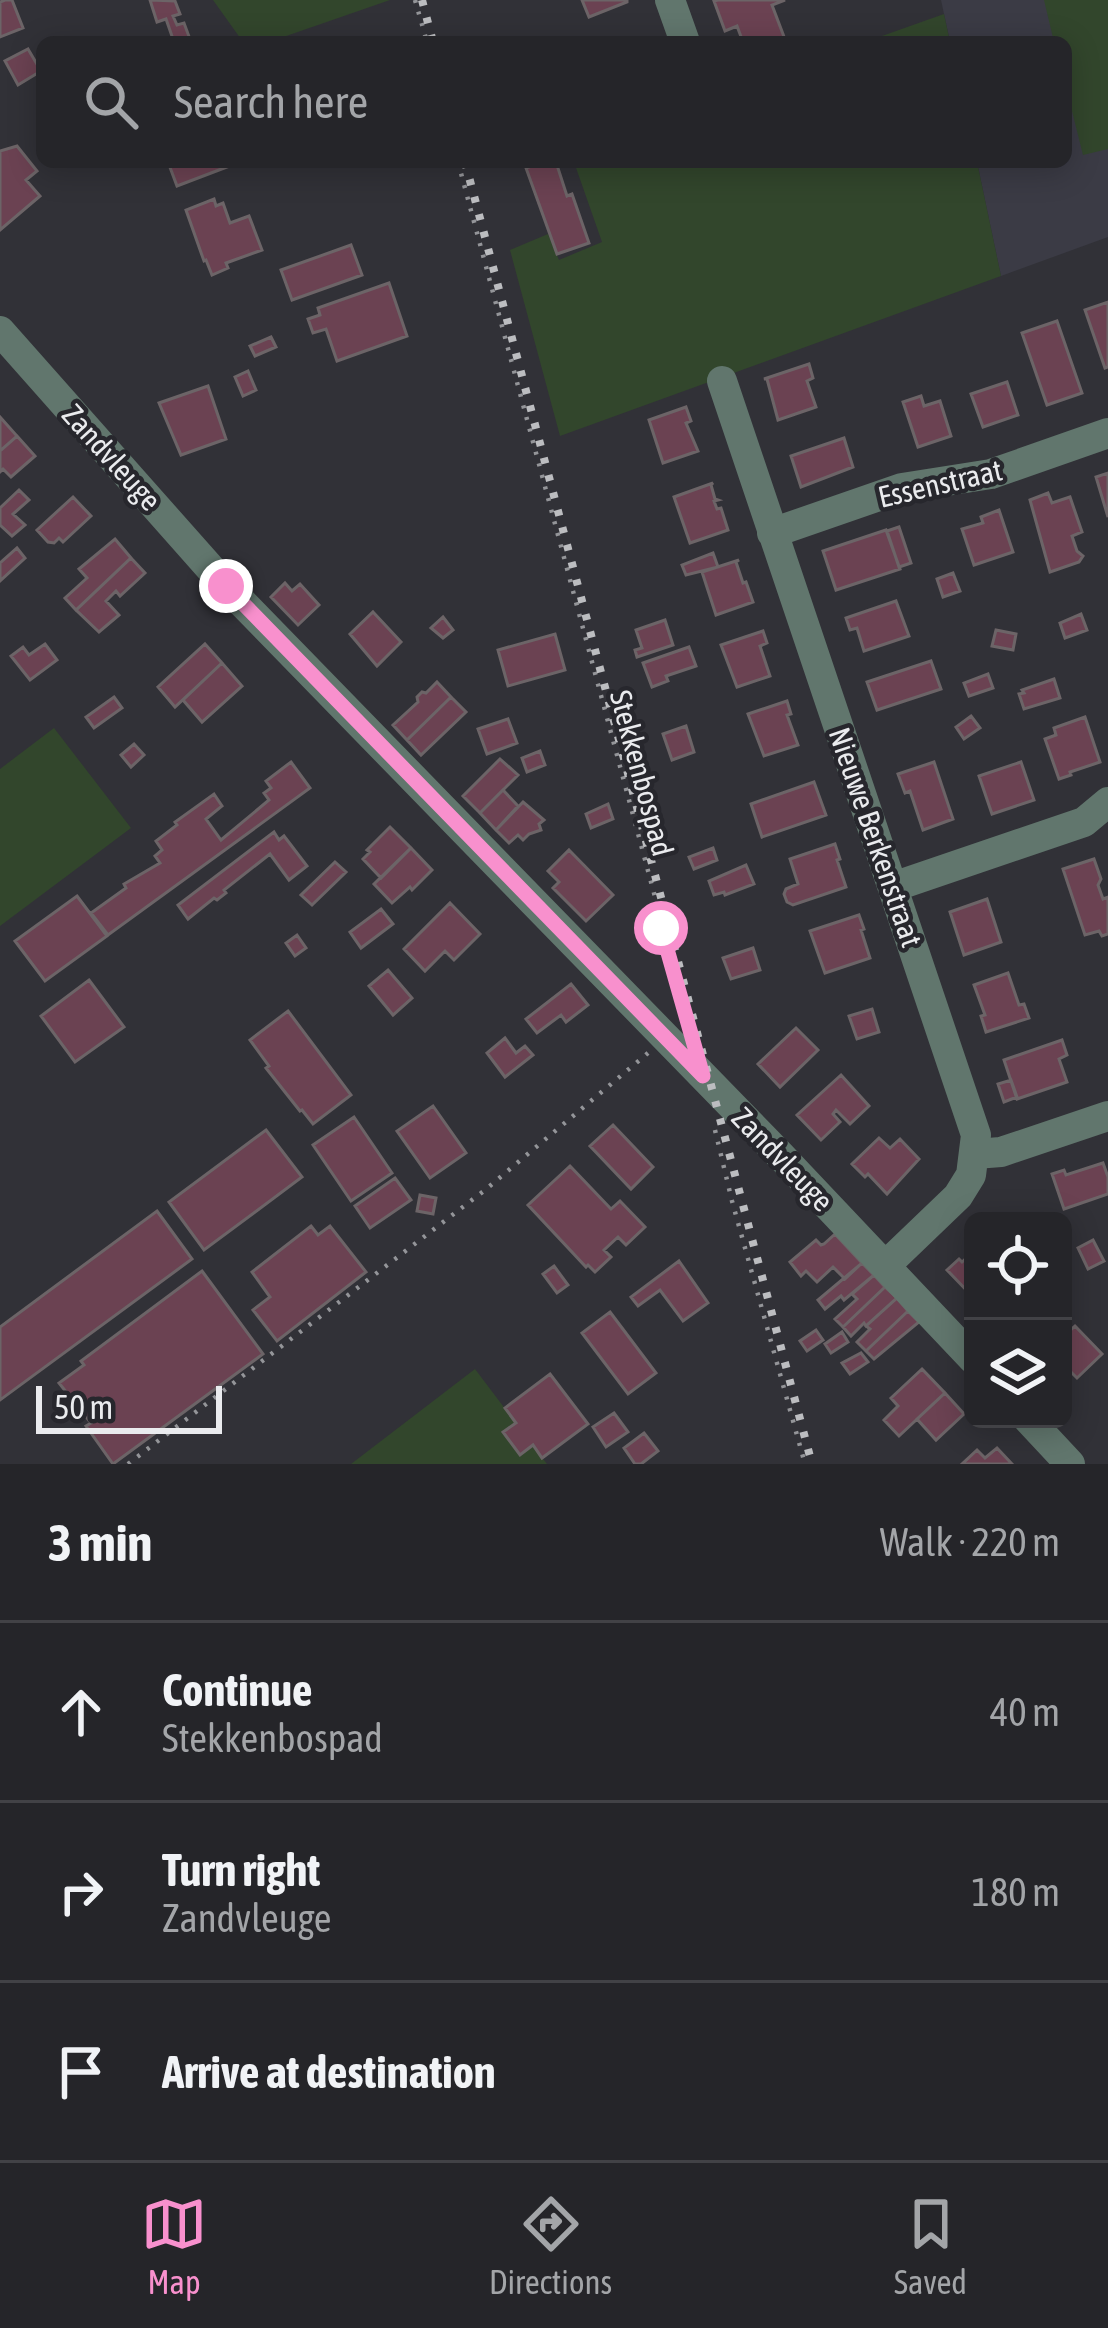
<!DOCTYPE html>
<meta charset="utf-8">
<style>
:root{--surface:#252529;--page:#2d2d31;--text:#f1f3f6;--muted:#a3a5a8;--line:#424246;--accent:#f890cd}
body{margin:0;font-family:"Asap Condensed",sans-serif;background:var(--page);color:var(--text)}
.controls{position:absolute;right:36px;bottom:36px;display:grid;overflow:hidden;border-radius:18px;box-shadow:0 6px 30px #0003}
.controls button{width:108px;height:108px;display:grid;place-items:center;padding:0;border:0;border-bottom:3px solid var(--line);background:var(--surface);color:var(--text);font:60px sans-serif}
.scale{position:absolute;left:36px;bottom:30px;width:186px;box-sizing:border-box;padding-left:12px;border:6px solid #eaebee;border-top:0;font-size:33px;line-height:42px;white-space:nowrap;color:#eaebee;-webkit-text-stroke:9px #27272d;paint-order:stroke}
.stop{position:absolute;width:36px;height:36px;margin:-27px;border:9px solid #f890cd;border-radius:50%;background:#fff}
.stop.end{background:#f890cd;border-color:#fff;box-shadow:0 3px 12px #0008}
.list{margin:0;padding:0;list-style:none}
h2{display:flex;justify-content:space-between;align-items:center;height:156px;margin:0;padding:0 48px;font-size:51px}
h2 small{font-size:39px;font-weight:400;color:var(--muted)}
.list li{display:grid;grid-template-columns:78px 1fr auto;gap:36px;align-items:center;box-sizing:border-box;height:180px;padding:0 48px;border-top:3px solid var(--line)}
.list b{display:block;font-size:45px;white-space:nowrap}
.list p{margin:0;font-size:39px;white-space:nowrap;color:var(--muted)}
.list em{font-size:39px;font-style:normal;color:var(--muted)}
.icon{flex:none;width:66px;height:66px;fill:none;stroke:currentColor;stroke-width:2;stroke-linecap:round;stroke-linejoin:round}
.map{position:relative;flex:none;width:1108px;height:1464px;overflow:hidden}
.search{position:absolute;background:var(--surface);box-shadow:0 6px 30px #0003;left:36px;right:36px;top:36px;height:132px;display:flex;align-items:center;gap:30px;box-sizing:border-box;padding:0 42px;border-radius:18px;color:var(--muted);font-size:45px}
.sheet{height:696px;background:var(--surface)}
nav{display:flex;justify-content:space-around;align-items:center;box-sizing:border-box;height:168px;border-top:3px solid var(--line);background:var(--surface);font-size:33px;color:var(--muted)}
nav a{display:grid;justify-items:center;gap:6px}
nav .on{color:var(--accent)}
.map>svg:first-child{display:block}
.built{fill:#3b3b45}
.green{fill:#32462c}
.building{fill:#6b4252;stroke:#6c6467;stroke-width:3}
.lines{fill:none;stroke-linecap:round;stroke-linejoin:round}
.path{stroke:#949599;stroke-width:4.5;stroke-dasharray:3 9;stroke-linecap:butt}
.street{stroke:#61766d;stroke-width:30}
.rail{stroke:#bcbdc0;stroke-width:8;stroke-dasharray:6 12;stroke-linecap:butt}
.route{stroke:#f890cd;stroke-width:15}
.labels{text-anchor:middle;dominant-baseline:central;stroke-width:9;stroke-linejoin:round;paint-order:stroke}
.street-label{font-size:30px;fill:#eaebee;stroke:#27272d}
</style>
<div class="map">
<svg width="1108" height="1464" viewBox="0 0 1108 1464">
<rect width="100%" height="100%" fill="#313137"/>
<path class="built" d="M941,0H1108V237L1001,276L977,162H1066V42H950Z"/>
<path class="green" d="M213,0H390L269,42H243Z
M1044,0H1108V149L1083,155L1066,87V42H1054Z
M944,14L950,42H865Z
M574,162H977L1001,276L560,436L510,250L548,234L559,260L602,242Z
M54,728L131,828L0,926V769Z
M475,1369L547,1464H351Z"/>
<path class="building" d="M5,0H12L23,28L0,37V2Z
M150,0L175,1L180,14L173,16L177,25L184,23L191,42H174L166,19L157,22Z
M582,0H627V2L589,17Z
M718,0H785L772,5L786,42H743L737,26L725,31L714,1Z
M28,49L41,71L18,85L5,61Z
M17,146L37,171L26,180L40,196L0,230V151Z
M168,162H240L177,186Z
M543,162H556L567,196L572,194L589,243L557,254L526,168Z
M214,199L216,206L223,203L230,223L249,216L262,250L226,263L228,268L212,275L206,260L204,261L186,210Z
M351,245L362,275L292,300L281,270Z
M389,283L407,336L337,361L326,329L313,333L308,319L320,315L318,308Z
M1108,302V367L1105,368L1085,310Z
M1057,321L1082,393L1047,405L1022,333Z
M271,337L276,347L255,356L250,346Z
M809,364L813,378L807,381L816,407L778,420L767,379H764Z
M248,371L256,390L243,396L235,377Z
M1007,382L1018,415L983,427L971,394Z
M208,386L226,439L181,455L159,403Z
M921,396L924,406L940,401L951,436L918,447L903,402Z
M686,407L691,421L686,423L698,451L663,463L649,420Z
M0,417L17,436L0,451Z
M17,436L35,456L11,477L3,469L0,472V451Z
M844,438L853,467L801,487L791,456Z
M1108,473V517L1096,477Z
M713,483L711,485L715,499L718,500L714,501L717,509L721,508L728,530L690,543L674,497Z
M19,490L29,500L13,514L25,525L12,536L0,525V508Z
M1048,493L1052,503L1070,497L1082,532L1072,536L1077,551L1083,556L1079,562L1050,572L1030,500Z
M73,497L91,516L63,542L59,538L54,543L48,542L37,530Z
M999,510L1013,552L974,565L962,529L983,523L981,517Z
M899,527L911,563L899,567L887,531Z
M886,530L900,569L836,590L823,551Z
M115,539L131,558L76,610L65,598L87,578L79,569Z
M17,548L25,558L0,581V563Z
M713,553L718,567L686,575L682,565Z
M131,558L145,573L120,596L116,591L106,601L119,615L99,632L76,610Z
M739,560L736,562L743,583L746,582L753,602L716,615L702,572Z
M953,573L960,591L943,597L937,579Z
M285,583L292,591L300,584L319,605L298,625L271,597Z
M896,601L909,636L864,651L857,628L850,630L846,618Z
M373,612L401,642L377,666L350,634Z
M1081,614L1087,630L1065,638L1060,623Z
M443,617L453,630L443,638L431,628Z
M665,620L673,645L637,657L635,650L642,648L636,630Z
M996,630L1016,634L1013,650L992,646Z
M763,631L767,643L760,646L770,676L737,687L721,645Z
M555,634L565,670L508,686L498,650Z
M45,644L57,660L30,680L11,656L23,647L29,655Z
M205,644L222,663L175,707L158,687Z
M689,647L696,666L666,676L668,681L652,687L643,663Z
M931,661L941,689L877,710L867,682Z
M222,663L242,686L202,722L183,700Z
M988,674L993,688L969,696L964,683Z
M1054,679L1060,698L1024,709L1019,694L1024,693L1022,690Z
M437,682L451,697L407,740L393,725L418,702L417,697L422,692L426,693Z
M114,697L122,708L94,728L86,717Z
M451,697L466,712L421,755L407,740Z
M787,701L791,714L787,715L798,745L764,756L748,714Z
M971,716L980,728L964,739L956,727Z
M1085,717L1100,762L1070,772L1071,775L1059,779L1045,739L1056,735L1054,728Z
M508,719L517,743L487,754L478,729Z
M686,726L694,752L672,760L663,734Z
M134,744L144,755L131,767L121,755Z
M540,751L545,765L527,772L522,758Z
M500,759L518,775L480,813L463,796Z
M291,762L310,788L108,935L91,913L126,888L124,884L160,863L155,856L162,850L156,841L177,825L175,822L214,794L222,806L206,819L221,840L269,800L264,793L271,788L266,781Z
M934,762L953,819L923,830L910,791L905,793L898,774Z
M1021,762L1034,800L992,814L979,776Z
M814,782L826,815L762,837L751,804Z
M503,790L518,806L496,830L480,813Z
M523,802L544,820L539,824L541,830L529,834L523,840L518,835L509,843L496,830Z
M608,804L613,819L591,828L586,814Z
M390,827L411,848L381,878L363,859L370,852L367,850Z
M274,832L279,840L284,836L307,866L289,880L270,854L224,890L226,893L217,900L214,898L188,919L178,905Z
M835,844L840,859L837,860L846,887L793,905L787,902L784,894L786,889L798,884L790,859Z
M411,848L432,870L412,890L410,887L392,903L374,884Z
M713,848L717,860L694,869L689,857Z
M569,850L613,895L586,921L553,888L559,882L548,871Z
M1094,859L1101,879L1098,885L1103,899L1108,897V934L1102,936L1099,931L1085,935L1063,869Z
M335,862L346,872L312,905L301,895Z
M746,865L754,884L725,895L724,892L714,895L709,881Z
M77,896L107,936L45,981L15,941Z
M987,899L1001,942L964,955L950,912Z
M450,903L480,934L454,960L445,951L425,971L404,949Z
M381,909L393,924L361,948L350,932Z
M859,915L864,929L861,930L870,958L825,973L810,931Z
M297,935L306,948L295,956L286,943Z
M753,948L760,970L731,979L723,958Z
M388,970L412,998L393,1015L369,986Z
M1008,973L1019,1005L1024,1004L1029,1018L986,1032L981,1016L985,1015L974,985Z
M89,980L124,1027L75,1062L41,1016Z
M571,984L588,1005L566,1022L561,1015L537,1033L526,1019Z
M872,1009L879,1032L857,1039L849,1016Z
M288,1011L351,1095L313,1124L302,1110L300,1111L266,1068L269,1066L250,1040Z
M796,1028L818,1050L780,1087L758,1064Z
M505,1038L516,1053L525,1046L533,1055L505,1077L487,1053Z
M1062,1040L1067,1055L1059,1059L1067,1082L1017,1099L1004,1060Z
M841,1075L869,1106L850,1124L836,1110L833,1114L840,1122L821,1140L797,1115Z
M1011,1080L1017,1097L1004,1102L998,1084Z
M433,1106L466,1153L430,1178L397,1131Z
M354,1117L392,1173L351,1201L313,1145Z
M613,1125L653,1167L631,1189L590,1146Z
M266,1130L302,1177L204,1250L169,1202Z
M879,1138L890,1148L900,1139L919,1159L887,1194L868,1174L865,1177L852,1164Z
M1103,1163L1108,1177V1194L1064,1209L1052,1174L1064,1170L1066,1175Z
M570,1166L611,1209L620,1201L645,1227L626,1245L618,1237L604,1250L611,1257L595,1272L588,1265L586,1267L528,1205Z
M395,1178L411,1200L370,1228L355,1206Z
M420,1195L436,1198L433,1214L417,1211Z
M157,1211L192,1259L0,1400V1327Z
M311,1226L318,1235L330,1226L366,1272L277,1341L253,1310L270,1297L252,1272Z
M835,1234L862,1263L845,1279L833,1267L817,1282L806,1271L801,1276L790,1262L816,1240L821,1245L824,1244Z
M1093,1240L1104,1261L1088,1269L1078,1248Z
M973,1252V1297L947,1270L959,1259L962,1262Z
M679,1261L708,1303L683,1321L660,1290L638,1306L631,1297Z
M862,1263L874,1275L844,1300L841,1296L825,1309L818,1300Z
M554,1266L568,1285L557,1293L543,1274Z
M202,1271L263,1354L113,1464L86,1426L91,1423L59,1383L84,1365L81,1361Z
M874,1275L885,1287L843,1327L835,1319L857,1299L852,1294Z
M885,1287L897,1298L866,1326L864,1323L851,1336L843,1327Z
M897,1298L908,1311L866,1351L857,1342L870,1329L866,1326Z
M908,1311L919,1322L874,1359L866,1351Z
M610,1312L656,1373L628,1394L582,1333Z
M1075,1326L1102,1354L1077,1378L1066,1367L1063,1370V1337Z
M816,1330L823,1340L807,1351L800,1341Z
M842,1332L848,1342L831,1353L825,1344Z
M861,1353L868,1362L850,1374L842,1363Z
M922,1369L945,1393L899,1436L884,1420L898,1406L891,1398Z
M550,1374L588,1424L542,1458L533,1445L520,1455L503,1432L516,1423L505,1408Z
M945,1393L964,1414L936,1440L917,1419Z
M614,1413L628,1432L606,1447L593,1427Z
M644,1433L658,1451L641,1464H635L624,1448Z
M997,1448L1012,1464H962L977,1450L985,1458Z"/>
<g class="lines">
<path class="path" d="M415,0L427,42
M458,162L688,1020
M715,1130L732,1201L805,1464
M128,1464L485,1190L648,1053"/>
<path class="street" d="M670,0L685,42
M0,331L226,586L780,1155L973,1359
M722,381L976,1135L971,1175L958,1196L885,1266
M772,533L902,488L991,474L1108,433
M893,887L1084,822L1108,802
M975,1154L1001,1152L1108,1116
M1028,1419L1070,1464"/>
<path class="rail" d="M422,0L433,42
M465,162L812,1464"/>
</g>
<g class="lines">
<path class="route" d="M226,586L703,1076L661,928"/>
</g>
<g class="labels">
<g class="street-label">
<text transform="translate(112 457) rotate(48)">Zandvleuge</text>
<text transform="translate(940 483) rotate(-13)">Essenstraat</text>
<text transform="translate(642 773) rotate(75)">Stekkenbospad</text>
<text transform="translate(876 837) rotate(71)">Nieuwe Berkenstraat</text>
<text transform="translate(783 1159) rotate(46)">Zandvleuge</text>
</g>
</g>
</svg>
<div class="controls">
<button><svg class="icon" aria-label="locate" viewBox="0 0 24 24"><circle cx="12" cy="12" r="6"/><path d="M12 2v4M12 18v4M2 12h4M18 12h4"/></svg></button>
<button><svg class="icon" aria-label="layers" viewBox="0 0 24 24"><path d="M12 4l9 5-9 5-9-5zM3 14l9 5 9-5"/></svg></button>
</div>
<div class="scale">50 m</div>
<div class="stop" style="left:661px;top:928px"></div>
<div class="stop end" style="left:226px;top:586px"></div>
<div class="search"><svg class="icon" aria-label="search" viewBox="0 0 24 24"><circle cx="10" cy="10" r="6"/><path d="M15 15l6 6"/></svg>Search here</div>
</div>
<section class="sheet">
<h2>3 min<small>Walk · 220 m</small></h2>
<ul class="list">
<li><svg class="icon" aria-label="ahead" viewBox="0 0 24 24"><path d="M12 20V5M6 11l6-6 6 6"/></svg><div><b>Continue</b><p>Stekkenbospad</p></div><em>40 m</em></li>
<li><svg class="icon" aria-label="right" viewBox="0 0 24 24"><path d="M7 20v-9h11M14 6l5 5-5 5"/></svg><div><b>Turn right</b><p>Zandvleuge</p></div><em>180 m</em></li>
<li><svg class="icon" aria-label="arrive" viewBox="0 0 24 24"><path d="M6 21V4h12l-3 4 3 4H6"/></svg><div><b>Arrive at destination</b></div></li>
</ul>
</section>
<nav>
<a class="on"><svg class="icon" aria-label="map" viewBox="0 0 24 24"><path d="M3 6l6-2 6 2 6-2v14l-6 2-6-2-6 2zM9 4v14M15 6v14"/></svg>Map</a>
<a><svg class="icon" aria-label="directions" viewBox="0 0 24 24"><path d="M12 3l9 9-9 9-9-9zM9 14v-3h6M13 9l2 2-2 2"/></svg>Directions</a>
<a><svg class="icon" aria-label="saved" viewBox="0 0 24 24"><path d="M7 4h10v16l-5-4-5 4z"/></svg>Saved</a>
</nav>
